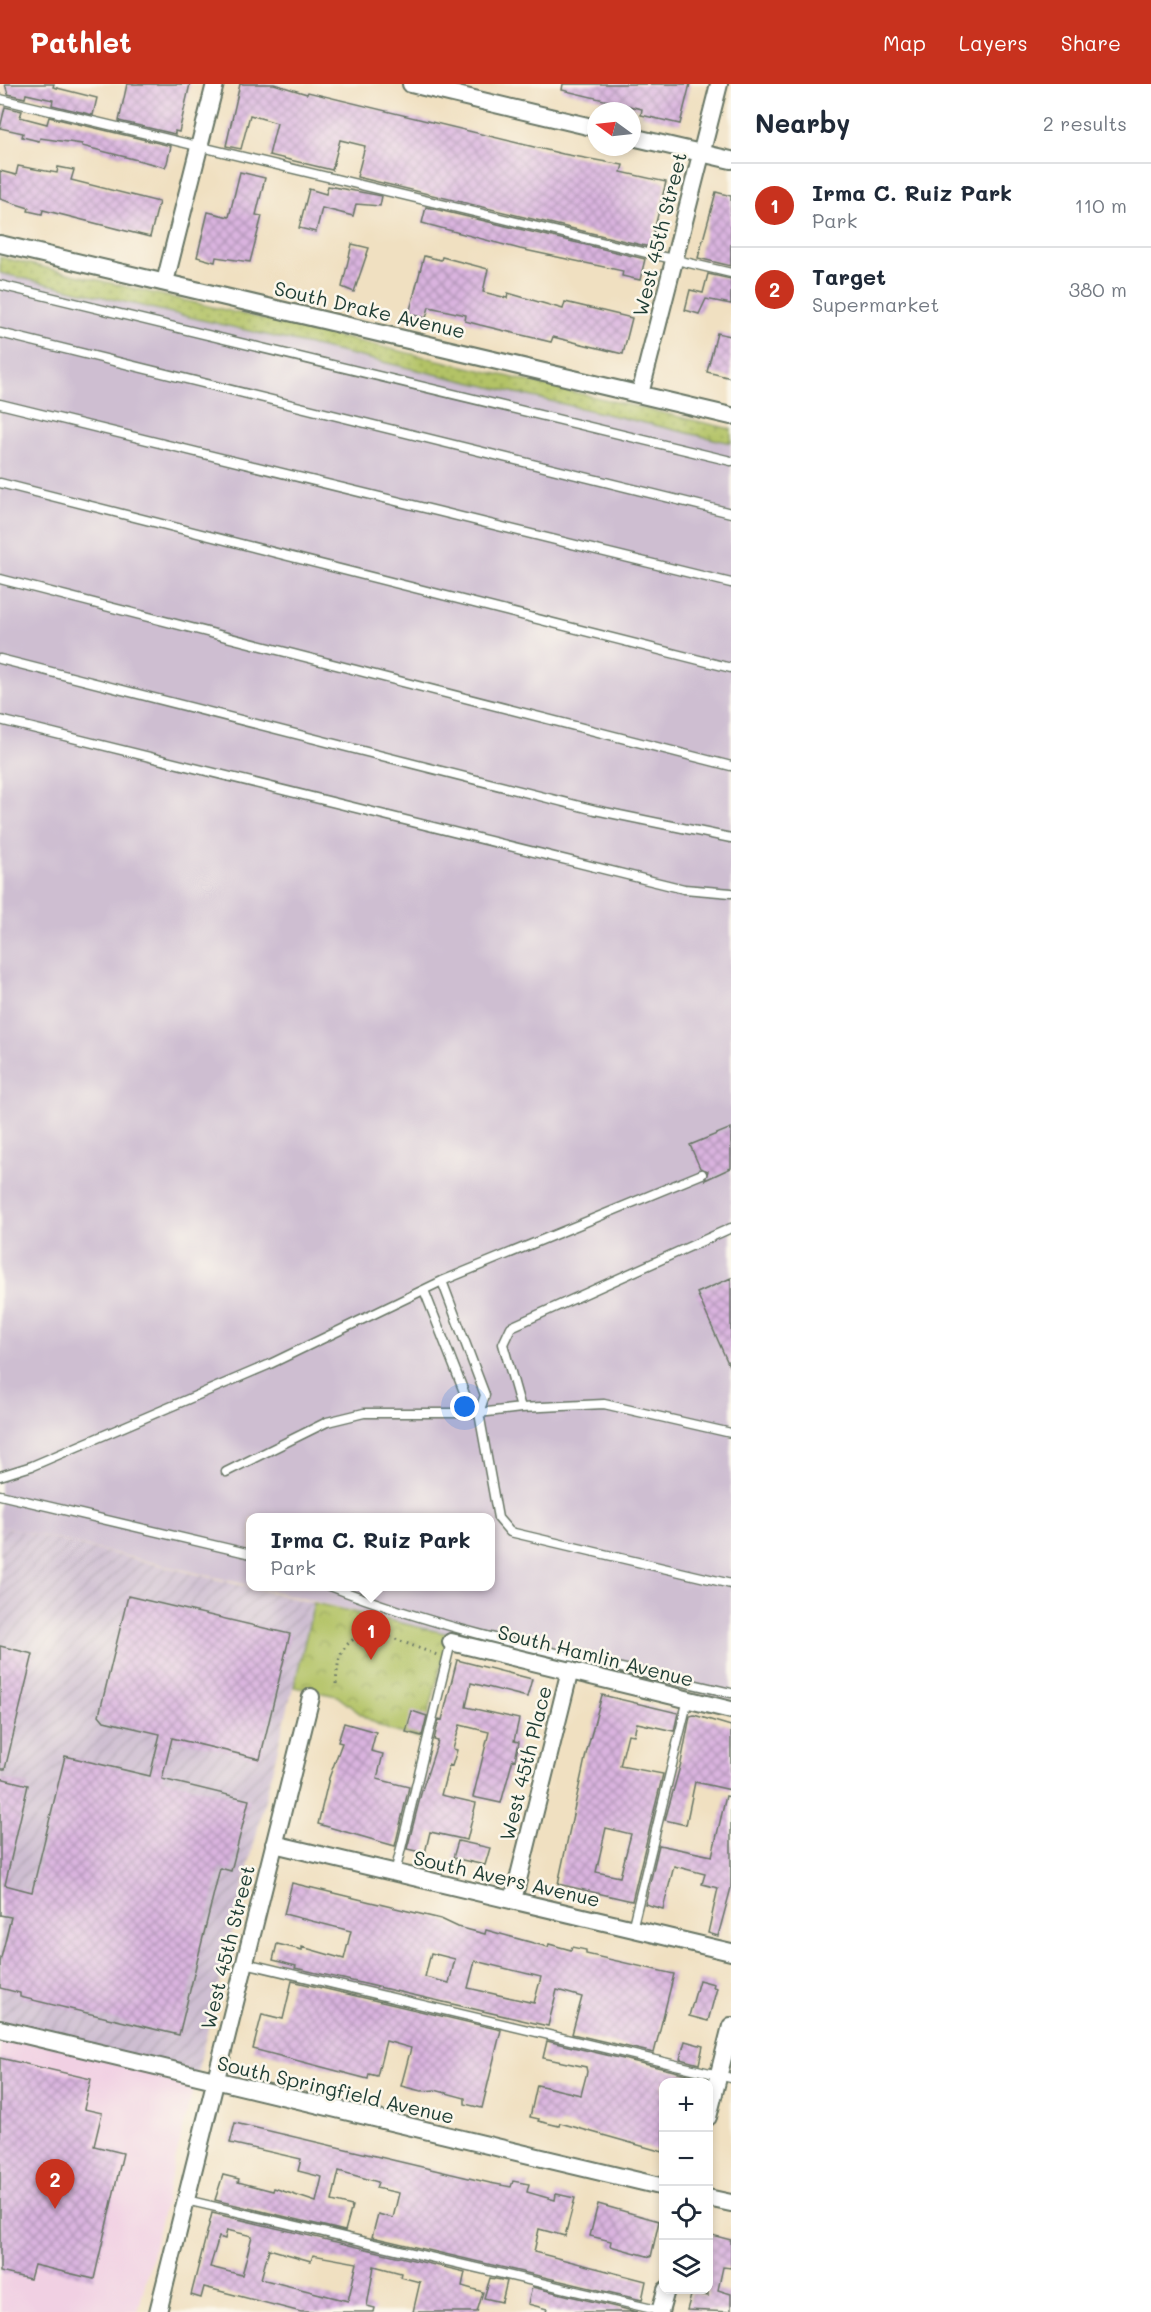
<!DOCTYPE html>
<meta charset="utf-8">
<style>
:root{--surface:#fff;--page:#f6f6f7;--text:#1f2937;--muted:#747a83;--line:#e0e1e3;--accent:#c8321e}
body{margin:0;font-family:Mali,sans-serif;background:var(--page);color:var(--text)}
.controls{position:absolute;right:18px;bottom:18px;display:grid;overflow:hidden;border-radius:12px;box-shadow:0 3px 9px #0003}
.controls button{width:54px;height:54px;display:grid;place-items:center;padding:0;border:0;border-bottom:2px solid var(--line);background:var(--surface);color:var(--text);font:30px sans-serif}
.compass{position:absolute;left:587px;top:18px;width:54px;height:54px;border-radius:50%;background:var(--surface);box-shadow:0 3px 9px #0003;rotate:285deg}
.you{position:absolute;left:465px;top:1323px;width:21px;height:21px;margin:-15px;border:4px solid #fff;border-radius:50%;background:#1a73e8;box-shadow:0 0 0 9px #1a73e833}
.badge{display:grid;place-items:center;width:39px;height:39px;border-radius:50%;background:var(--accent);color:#fff;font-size:20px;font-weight:700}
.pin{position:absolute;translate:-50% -50px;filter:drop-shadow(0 2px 3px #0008)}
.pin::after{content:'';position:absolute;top:32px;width:21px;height:18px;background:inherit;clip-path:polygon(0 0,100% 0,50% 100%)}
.popup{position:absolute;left:246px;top:1429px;width:249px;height:78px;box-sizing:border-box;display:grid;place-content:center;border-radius:12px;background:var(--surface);filter:drop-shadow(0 2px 4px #0005);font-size:20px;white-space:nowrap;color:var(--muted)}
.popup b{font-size:22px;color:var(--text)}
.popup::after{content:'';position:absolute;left:50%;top:100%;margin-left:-12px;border:12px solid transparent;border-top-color:var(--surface)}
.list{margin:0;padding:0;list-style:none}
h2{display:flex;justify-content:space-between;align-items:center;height:78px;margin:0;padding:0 24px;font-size:26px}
h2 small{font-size:20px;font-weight:400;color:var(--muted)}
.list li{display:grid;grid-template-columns:39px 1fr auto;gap:18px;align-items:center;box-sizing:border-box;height:84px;padding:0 24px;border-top:2px solid var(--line)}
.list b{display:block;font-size:22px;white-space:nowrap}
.list p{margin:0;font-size:20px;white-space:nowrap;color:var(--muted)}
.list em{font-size:20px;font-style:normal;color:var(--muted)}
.icon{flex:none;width:33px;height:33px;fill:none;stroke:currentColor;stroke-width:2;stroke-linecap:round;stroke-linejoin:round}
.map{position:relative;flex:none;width:731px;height:2228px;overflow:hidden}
header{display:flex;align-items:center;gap:36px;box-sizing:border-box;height:84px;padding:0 30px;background:var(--accent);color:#fff}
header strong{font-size:28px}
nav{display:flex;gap:33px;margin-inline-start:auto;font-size:21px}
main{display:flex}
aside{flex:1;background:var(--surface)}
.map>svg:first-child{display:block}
.built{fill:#f1d0e3}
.industrial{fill:url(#industrial-furrows)}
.railway{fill:#cebed1;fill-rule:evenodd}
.grass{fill:url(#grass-dots);stroke:#69804d;stroke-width:1.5}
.park{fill:url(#park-crowns);stroke:#69804d;stroke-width:1.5}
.building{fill:url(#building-cross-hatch);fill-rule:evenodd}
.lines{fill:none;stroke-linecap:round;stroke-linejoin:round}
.service-casing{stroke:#687665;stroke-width:11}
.minor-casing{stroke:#687665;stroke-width:20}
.path{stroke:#687665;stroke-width:3;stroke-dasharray:1.5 4.5;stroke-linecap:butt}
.service{stroke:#fff;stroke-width:8}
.minor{stroke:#fff;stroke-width:16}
.labels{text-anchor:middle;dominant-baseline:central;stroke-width:5;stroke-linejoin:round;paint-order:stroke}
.street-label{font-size:20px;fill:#1f3d34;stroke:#fbf7ec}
</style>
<header>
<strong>Pathlet</strong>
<nav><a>Map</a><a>Layers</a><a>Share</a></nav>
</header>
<main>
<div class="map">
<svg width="731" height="2228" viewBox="0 0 731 2228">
<defs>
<pattern id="industrial-furrows" width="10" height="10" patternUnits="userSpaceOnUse" patternTransform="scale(1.5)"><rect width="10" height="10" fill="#cebed1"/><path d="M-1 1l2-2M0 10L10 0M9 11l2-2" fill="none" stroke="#b0a4b4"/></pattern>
<pattern id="grass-dots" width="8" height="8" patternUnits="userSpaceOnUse" patternTransform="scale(1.5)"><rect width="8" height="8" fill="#b3c366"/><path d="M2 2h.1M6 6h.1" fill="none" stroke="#91a055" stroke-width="1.8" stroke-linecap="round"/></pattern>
<pattern id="park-crowns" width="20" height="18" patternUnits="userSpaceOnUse" patternTransform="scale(1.5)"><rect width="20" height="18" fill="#b3c366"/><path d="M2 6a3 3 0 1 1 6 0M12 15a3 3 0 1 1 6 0" fill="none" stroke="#91a055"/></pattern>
<pattern id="building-cross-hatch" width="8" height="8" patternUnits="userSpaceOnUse" patternTransform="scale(1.5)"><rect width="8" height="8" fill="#dab4df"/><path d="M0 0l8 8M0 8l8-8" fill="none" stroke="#b094b6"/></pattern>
</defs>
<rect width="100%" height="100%" fill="#fbf7ec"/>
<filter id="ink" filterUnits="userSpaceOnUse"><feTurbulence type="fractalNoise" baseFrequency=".0167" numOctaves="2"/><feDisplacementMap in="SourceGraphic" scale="12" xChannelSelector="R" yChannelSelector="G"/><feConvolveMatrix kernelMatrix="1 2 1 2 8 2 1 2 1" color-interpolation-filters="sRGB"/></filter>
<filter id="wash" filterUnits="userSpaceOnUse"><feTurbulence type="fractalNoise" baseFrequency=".008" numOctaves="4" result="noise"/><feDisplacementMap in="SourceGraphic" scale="24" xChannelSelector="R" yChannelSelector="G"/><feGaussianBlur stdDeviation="1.35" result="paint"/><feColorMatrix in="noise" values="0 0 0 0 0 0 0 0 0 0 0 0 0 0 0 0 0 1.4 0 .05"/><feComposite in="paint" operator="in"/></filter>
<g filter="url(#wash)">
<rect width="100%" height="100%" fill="#f0e0c1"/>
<path class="built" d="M0,1950L195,1997L138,2228H0Z"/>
<path class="industrial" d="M0,1442L314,1519L195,1997L0,1950Z"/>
<path class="railway" d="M0,189L731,359V1617L0,1442ZM251,1434H491V1502H251Z"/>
<path class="grass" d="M0,173L731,345V359L0,189Z"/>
<path class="park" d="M314,1519L449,1550L422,1655L389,1646L366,1634L337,1612L294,1603Z"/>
<g id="blocks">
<path class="building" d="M5,0H54L53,3L97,14L93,31L52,21L53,16L26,10L25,14L8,10Z
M127,0H190L179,48L175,47V50L119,37Z
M240,0H274L307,10L308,8L563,70L623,81L621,88L666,98L650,163L357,93L365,62L340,56L332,86L269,71L277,39L250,31L241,65L226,62Z
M563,0H690L680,40L641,31L642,25L562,6Z
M5,23L22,27L20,33L47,40L49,33L171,62L167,79L165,83L82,62V60L40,54L39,57L22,53L23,49L0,44Z
M18,82L57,89L58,83L74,86L71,96L159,118L150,153L43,126L42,130L28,127L29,124L0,115V87L16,91Z
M240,88L265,94L256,131L262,132L250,178L216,173L215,178L197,173L208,128L229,133Z
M328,102L382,112L380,122L356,120L353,132L322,124L316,148L299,144L309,105L326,110Z
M716,108L731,112V182L698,174Z
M426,123L645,175L640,196L622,192L623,187L520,165L422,139Z
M352,160L369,164L354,208L342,203Z
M424,172L441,176L442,173L488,185L483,208L507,214L508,209L563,225L565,218L632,234L623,270L553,253L551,258L480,241L465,237L466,231L429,223L426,234L409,230Z
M708,190L731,195V220L706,215L699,230L685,226L690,206L703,209Z
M717,249L731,252V294L707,288Z
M731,1044V1084L705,1096L708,1087L700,1084L690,1061Z
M731,1194V1286L697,1209Z
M128,1512L290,1550L260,1675L172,1654L162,1695L249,1716L231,1787L220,1784L179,1951L20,1913V1909L0,1904V1878L11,1833L0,1831V1694L28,1701L5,1801L32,1808L65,1672L150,1692L160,1650L104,1637L99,1631Z
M0,1562L33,1570L5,1685H0Z
M457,1576L532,1595L527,1613L471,1599L466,1623L519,1635L514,1657L519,1658L515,1676L513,1675L501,1719L473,1713L489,1648L460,1641L453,1665L457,1666L452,1682L449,1681L441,1711L476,1719L467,1756L430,1748L425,1769L407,1765L422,1706L438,1657L434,1656L439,1635L442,1636Z
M602,1611L678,1629L674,1647L637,1639L634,1651L628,1650L620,1682L663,1690L632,1817L558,1800L586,1670ZM606,1744L631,1750L620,1793L596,1788Z
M412,1627L427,1632L422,1652L406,1648Z
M694,1631L731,1642V1706L695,1698L686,1741L665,1736L681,1679L690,1632Z
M344,1639L376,1648L371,1667L383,1670L377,1695L409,1703L395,1762L318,1740L329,1694L342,1659L338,1658Z
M726,1712L731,1713V1804L718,1852L708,1849L718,1804L702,1800L705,1790L674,1782L663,1825L645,1820L659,1761L712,1772Z
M458,1757L490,1764L485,1781L453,1774Z
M292,1799L441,1835L458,1843L485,1850L486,1846L548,1863L549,1860L571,1866L572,1863L586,1866V1870L674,1890L654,1969L572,1950L582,1913L557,1906L548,1942L295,1884L296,1882L273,1876L277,1860L302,1866V1863L344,1875L351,1847L284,1830ZM431,1869L455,1875L449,1899L425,1893ZM475,1877L541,1893L534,1919L468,1904Z
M699,1896L714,1900L713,1903L717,1904L708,1937L689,1932Z
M292,1897L501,1946L482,2024L465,2020V2014L435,2006L421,2007L401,2002L411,1964L386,1957L377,1992L369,1990L368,1995L253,1965L262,1930L283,1935Z
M547,1957L695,1992L697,1998H663V2068L560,2039L559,2042L538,2037L539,2035L530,2033L537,2001L581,2011L587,1988L586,1983L543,1974Z
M685,1957L703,1962L699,1980L680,1975Z
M0,1974L91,1995L84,2025L102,2029L94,2062L123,2069L94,2195L34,2181L30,2195L0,2188Z
M235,2039L490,2099L511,2103L513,2097L529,2100L527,2108L555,2116L556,2110L575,2114L565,2152L539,2145L534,2168L646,2197L642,2216L372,2153L378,2130L393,2134L399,2109L376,2104L378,2098L339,2087L332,2117L352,2122L345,2147L215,2116L223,2091L239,2095L238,2098L273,2107L274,2104L316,2118L322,2093L298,2087L301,2075L230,2059Z
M598,2120L659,2137L651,2173L610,2162L611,2157L590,2152Z
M212,2129L465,2188L462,2202L483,2208L477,2228H413L420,2198L400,2193L401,2189L374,2182L367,2222L375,2224L374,2228H301L204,2203L201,2214L191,2211ZM227,2146L252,2152L242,2191L210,2183L219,2153L225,2155ZM269,2165L311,2177L313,2171L357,2179L348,2217L261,2195Z
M708,2150L731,2156V2184L723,2183L718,2206L731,2210V2228L687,2226L692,2208L708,2212Z
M490,2194L507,2197L502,2218L484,2214Z
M532,2203L637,2228H546L547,2225L528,2220Z"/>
</g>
</g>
<g filter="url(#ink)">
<use href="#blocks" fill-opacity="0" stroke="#687665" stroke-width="1.5"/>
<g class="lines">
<g class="service-casing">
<path id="service" d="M0,15L731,189
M0,201L731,377
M0,249L731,429
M0,320L731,499
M0,399L731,584
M0,495L731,682
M0,575L595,726L731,754
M0,636L684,805L731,809
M731,1144L511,1243L503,1260L521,1324L604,1320L731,1349
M442,1197L485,1311L479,1329L498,1434L510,1448L731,1500
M424,1206L468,1318L479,1329
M226,1388L327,1338L364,1329H479L521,1324
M0,1392L32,1382L268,1281L442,1197L702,1090
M0,1411L251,1470
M330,1502C459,1553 597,1577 731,1609
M395,1789L451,1558
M632,1845L688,1615
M245,1879L731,1994
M186,2116L661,2227"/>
</g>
<g class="minor-casing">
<path id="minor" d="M411,0L596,44
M632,53L731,76
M0,160L731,332
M165,198L215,0
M640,310L719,0
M451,1558L731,1626
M274,1760L731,1868
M513,1816L570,1586
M0,1945L664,2103
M708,2033L731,1942
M708,2114L731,2119
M158,2228L311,1613
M660,2228L666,2206"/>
</g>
<path class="path" d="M336,1600C338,1568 342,1558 372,1546L437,1571"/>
<use href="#service" class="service"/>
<use href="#minor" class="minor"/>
</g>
</g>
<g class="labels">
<g class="street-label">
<text transform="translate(659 150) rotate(-76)">West 45th Street</text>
<text transform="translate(370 225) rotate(13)">South Drake Avenue</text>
<text transform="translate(596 1571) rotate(14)">South Hamlin Avenue</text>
<text transform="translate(525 1679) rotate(-76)">West 45th Place</text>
<text transform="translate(507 1794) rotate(13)">South Avers Avenue</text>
<text transform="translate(227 1863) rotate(-76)">West 45th Street</text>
<text transform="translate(336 2005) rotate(13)">South Springfield Avenue</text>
</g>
</g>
</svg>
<div class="controls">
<button>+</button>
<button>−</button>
<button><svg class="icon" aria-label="locate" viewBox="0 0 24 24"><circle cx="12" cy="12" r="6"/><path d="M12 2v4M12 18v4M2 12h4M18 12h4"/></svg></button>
<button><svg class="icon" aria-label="layers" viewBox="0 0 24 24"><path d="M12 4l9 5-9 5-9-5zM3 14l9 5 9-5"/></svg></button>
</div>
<svg class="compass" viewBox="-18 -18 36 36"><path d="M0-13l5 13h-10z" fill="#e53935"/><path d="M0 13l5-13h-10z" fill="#747a83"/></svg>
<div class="you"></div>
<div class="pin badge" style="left:371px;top:1576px">1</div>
<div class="popup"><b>Irma C. Ruiz Park</b>Park</div>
<div class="pin badge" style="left:55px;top:2125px">2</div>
</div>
<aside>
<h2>Nearby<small>2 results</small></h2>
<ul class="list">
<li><span class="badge">1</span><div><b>Irma C. Ruiz Park</b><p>Park</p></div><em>110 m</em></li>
<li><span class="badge">2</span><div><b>Target</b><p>Supermarket</p></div><em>380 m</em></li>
</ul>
</aside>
</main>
